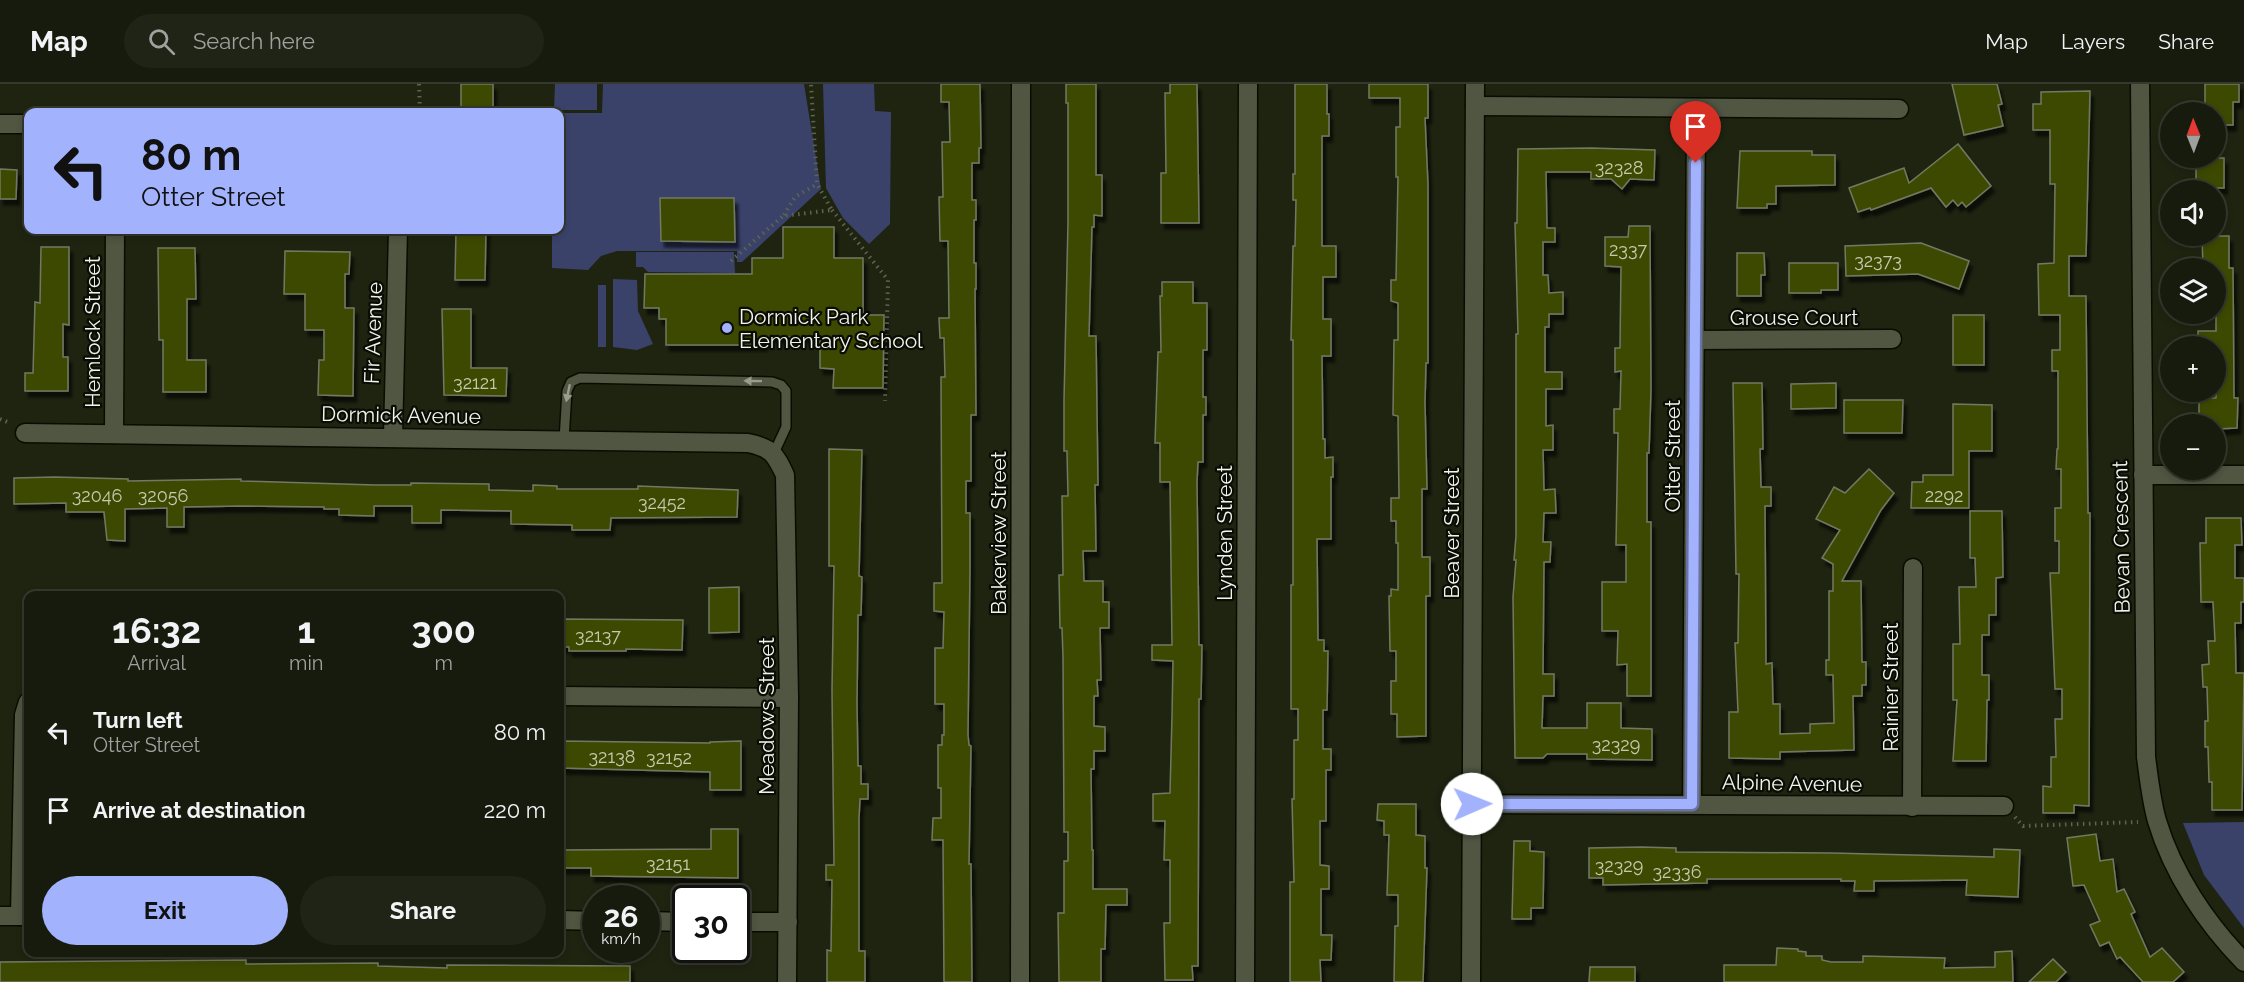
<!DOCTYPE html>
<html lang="en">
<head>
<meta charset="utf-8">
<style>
  :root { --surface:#171b0d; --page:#202416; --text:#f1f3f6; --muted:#9ea19d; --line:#36392e; --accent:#a2b2fd }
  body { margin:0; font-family:Raleway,sans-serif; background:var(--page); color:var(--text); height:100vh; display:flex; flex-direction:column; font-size:22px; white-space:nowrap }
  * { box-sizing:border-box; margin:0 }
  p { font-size:20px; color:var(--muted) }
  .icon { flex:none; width:33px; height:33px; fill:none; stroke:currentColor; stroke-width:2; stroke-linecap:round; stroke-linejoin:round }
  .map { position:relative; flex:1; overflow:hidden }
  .side { position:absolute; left:24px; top:507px; width:540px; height:366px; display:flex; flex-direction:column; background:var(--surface); border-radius:12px; box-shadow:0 3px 9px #0003,0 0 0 2px var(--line) }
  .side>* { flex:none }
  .banner { position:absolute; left:24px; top:24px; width:540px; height:126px; border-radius:12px; box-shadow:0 3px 9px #0003,0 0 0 2px var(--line); background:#a2b2fd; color:#111; overflow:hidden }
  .needle { width:39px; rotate:359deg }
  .controls { position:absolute; left:2160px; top:18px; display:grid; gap:12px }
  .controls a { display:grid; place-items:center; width:66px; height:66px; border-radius:50%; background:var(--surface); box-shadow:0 3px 9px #0003,0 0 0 2px var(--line); font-size:30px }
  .speed { position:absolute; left:582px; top:801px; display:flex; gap:12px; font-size:30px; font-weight:700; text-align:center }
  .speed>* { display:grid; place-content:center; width:78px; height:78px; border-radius:50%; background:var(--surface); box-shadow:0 3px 9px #0003,0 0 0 2px var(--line); line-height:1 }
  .speed small { font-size:15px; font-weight:400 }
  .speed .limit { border:3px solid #111; border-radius:9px; background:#fff; color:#111 }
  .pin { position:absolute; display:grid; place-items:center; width:51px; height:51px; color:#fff; margin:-62px -26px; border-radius:50% 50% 50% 0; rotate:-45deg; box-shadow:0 0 6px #0007 }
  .pin .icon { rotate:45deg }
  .me { position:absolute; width:66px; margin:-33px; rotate:89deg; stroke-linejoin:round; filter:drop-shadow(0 0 4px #0008) }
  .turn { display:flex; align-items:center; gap:21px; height:126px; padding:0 18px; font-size:27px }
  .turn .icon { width:78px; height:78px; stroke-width:2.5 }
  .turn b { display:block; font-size:42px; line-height:51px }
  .eta { display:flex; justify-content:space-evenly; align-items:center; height:102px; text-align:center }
  .eta b { font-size:36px; font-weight:700; line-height:42px }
  .cta { display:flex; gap:12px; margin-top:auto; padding:12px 18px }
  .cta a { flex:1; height:69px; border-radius:36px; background:var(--accent); color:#111; font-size:24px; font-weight:700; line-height:69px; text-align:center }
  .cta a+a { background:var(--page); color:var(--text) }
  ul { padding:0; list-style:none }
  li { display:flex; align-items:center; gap:18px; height:78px; padding:0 18px }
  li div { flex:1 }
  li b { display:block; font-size:22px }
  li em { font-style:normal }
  header { display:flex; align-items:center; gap:36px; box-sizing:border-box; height:84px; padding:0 30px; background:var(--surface); border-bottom:2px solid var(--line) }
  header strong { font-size:28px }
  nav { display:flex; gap:33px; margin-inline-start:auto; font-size:21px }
  .search { width:420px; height:54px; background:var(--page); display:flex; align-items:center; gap:15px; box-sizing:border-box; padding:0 21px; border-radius:33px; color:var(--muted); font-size:22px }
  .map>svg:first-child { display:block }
  .green { fill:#3a426a }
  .building { fill:#3c4a00; stroke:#727963; stroke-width:1.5; filter:url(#shadow) }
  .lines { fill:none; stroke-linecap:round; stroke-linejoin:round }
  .lane-casing { stroke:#090d01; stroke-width:12 }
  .street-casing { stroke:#090d01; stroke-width:21 }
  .secondary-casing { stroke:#090d01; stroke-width:21 }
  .path { stroke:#5f6352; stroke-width:4; stroke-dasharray:1.5 4.5; stroke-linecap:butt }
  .lane { stroke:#505642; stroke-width:9 }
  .street { stroke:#505642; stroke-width:18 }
  .secondary { stroke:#505642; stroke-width:18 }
  .oneway { fill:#989e8d }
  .route-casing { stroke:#6974a4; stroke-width:15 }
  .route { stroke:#a2b2fd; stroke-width:10 }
  .poi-dot { fill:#a2b2fd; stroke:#0a0c05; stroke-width:2 }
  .labels { text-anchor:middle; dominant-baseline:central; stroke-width:4.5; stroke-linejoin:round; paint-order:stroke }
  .number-label { font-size:18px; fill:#c4caaf }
  .poi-label { font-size:21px; fill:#f1f5e9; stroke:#0a0c05; text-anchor:start }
  .street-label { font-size:21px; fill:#f1f5e9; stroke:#0a0c05 }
</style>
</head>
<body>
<header>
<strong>Map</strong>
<div class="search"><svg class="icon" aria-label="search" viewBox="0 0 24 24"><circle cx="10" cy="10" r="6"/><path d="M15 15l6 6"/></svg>Search here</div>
<nav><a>Map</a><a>Layers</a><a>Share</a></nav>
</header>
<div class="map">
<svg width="2244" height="898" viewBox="0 0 2244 898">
  <defs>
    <filter id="shadow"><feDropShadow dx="3.5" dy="6" stdDeviation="1.5" flood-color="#0009"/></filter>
  </defs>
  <rect width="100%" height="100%" fill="#1f2411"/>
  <!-- green -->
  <g class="green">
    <path d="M555,0h42v26h-43z"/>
    <path d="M603,0h201l17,105 -79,73h-5v-11h-120l-16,5 -13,14 -36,-2v-38h8v-117h42z"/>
    <path d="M823,0h51l1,27 16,1 -1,112 -21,20 -26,-26 -17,-30z"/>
    <path d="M636,168h98l1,21 -87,-1 -5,-5h-7z"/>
    <path d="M613,195l24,1 1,31 15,33 -16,6 -24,-3z"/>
    <rect x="598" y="201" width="8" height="62"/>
    <path d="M2244,738v106l-40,-53 -21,-52z"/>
  </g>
  <!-- building -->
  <g class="building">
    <rect x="461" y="0" width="32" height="28"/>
    <path d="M941,0h39l1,64h-2v15h-7v37h4v20h-2v43h2v26h-1l1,126h-5v66h-5v32h4v53l-2,169 1,10 2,1 -2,118h2l1,118h-28l-1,-142h-11l1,-22h8v-30h-3v-43h4v-10h2v-31h-9v-56h8l1,-36 -10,-1v-28h8l-1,-206h4l-1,-39h-4l-1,-20h10l-1,-77h-8l-1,-44h4l-1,-55h8l-1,-40h-8z"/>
    <path d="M1066,0h30v91h6v41l-8,-1v12h-2l-3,109h7l2,149h-3l1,66h-13l1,30h19v21h6v26h-9l1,52h-4l1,16h-4v30l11,1v24h-11v18h-3l1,81h1v39h34v16h-21l-1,44h-4v33h-42l-1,-69h6v-52h4v-29h-4l-1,-175 -1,-29h-2l-1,-53h4l-1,-79h6l-1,-45h-3v-51l4,-178v-119h-2z"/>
    <path d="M1170,0h27l2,139h-38v-50h5l-1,-80h5z"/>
    <path d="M1295,0h32v30h2v22h-7v110h14v31h-13v42h8v37h-9l1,83h2v19l8,-1v20h-2v62h-14l1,101h6v11h4l-1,59h-4v39h8v21h-5v51h-6v44l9,1v23h-8v46h11l-1,25h-11l1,22h-31v-100h4l-2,-83h2v-59h4v-31h-7v-124h2v-245h-2l2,-94h2l1,-46h-3v-26h2z"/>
    <path d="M1369,0h59v34h-3l3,67v178h-2l-1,39 2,87h-5v68h8v39h-4v140l-29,1v-23h-6v-33h5v-30h-6l-1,-55h2v-7l7,1v-47h-2v-22h-5v-23h8l-1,-82 -5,-1 1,-75h4v-37l-7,-2v-21h5l2,-103h-2v-50h4v-29h-31z"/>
    <path d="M1952,0h45l5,20 -4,1 5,21 -39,9z"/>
    <path d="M2205,0h34v18h-6v23h-17v-13h-11z"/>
    <path d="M2090,7l-4,165h-17v40h17l2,217h2l-1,293 -15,-1v8h-31v-27l8,1v-30h5l-1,-38h7v-30h-7l-5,-116h9v-32h-4v-33h6v-39h-5l1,-20h1v-78h-6v-21h8v-35h-21l-1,-51 16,-1 1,-79h-5v-54h-17v-26h8v-12z"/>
    <path d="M1958,60l33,42 -25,21 -4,-5 -4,4 -5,-6 -7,7 -15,-19 -60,22 -1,-2 -12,4 -9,-24 55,-20 5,15z"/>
    <path d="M1591,64l64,2 -1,30 -24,-1 -8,10 -11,-10h-20v-7h-45l1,56h8v14h-12v33h5l1,18 14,-1v22h-14v13h-4v45h17v17h-16v37l7,-1v25h-10l1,40 11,-1 1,24h-12l-1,29h8l-1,20h-6l-1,112h11v22h-11l-1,32h45v-25h34v25l31,1v31l-65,-1v-5h-40l-4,4h-28l-2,-161 3,-37h-2l2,-24v-202h2l-3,-111h2l1,-74z"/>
    <path d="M1740,67h72v4h23v30l-59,1v18h-9v4h-30z"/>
    <rect x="2196" y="74" width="28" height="30"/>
    <path d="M0,85l17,1 -1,29h-16z"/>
    <path d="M660,114h74l1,44 -74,-1z"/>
    <path d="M1629,142h21l1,164 -2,63h-2v69h4v174h-24v-32l-10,1 1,-34h-16v-49h24v-37h-10l2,-112h-4v-24h6l1,-38 -6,1v-24h5l1,-81 -16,-1v-29h23z"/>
    <path d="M783,143h51v31h29v57h21l-1,73h-50l1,-19 -14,-1v-31h-56v8h-98v-26h-7v-11h-15l1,-34h107v-16h31z"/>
    <path d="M456,146h30l-1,50h-30z"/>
    <path d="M2202,152h27v32h4l1,130h4l-1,30 -21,1v-5h-17v-26h17v-52h-18v-15h18v-63h-13z"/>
    <path d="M1921,159l48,18 -10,28 -41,-15 -72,2 -1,-30z"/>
    <path d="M41,163h28v78l-6,-1v33h5v34h-43v-18h8l2,-71 5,1z"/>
    <path d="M158,164h37l1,51h-9v61h19v32h-43v-52h-4z"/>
    <path d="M285,167l65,1 -1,22h-4v34h9l-1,88 -35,-1 1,-35h5v-30h-19v-36h-21z"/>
    <path d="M1737,169h27l1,22h-4v21h-24z"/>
    <path d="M1789,179h49v27h-17v3h-32z"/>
    <path d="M1162,198h31v21h14v47h-4v47h3v18h-3v47h-5l-1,20 2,163h3l-1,54h-2l-1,267h-6l1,14h-28l-1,-57h6v-63h-6l1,-39h-12v-27l17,-1 2,-77 1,-55 -21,-1v-15h20l-2,-163h-10v-39h-5l3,-91h3l-1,-56h2z"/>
    <path d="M442,225h29v59h36l-1,28 -62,-1z"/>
    <rect x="1953" y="231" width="31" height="50"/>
    <path d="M1733,299h29l1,66h-3l1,38h10v19h-6l1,158 6,-1 1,41h7v30l30,-1v-9l24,-1 -1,-48h-7v-15h3v-69h4v-27l-11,-6 18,-28 -24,-11 18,-32 11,6 24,-24 25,24 -13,17 -39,71h19l1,81h4v23h-4v11h-9l1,54 -74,2v7l-51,-1v-46h9l-3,-69h3l1,-69h-3z"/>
    <path d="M1836,299v25l-45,1v-25z"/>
    <path d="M1844,316h59l-1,33h-58z"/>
    <path d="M1953,320l39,1v46h-23v57h-58l1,-26h11v-7h30z"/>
    <path d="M829,365l33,1 -3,126 3,1 -1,38h-3l-1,89 1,62h3v18h7v15h-8l-1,19v133h6v31h-38v-32l4,1 1,-71h-6v-15h8l-2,-175 2,-124h-5z"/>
    <path d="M55,393l73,2v2l113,-2v2l134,4h36v-2l78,1v6l44,1v-6l24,1v3h81v-3l100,4 -1,27 -126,1 -1,12h-38v-5l-61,-1v-13l-70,-1v13h-29v-17h-38v10l-35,-1v-6h-15v-2l-83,-1 -57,1v20h-17v-19l-42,1v32l-18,-1 -3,-28h-38v-9l-52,1v-26z"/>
    <path d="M1970,427h32l1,66 -7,1v37h-7v20h-7v40h7v25h-2l-1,61h-33l4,-61h-4v-56h7l-1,-57h17l-1,-29h-5z"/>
    <path d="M2206,434h35l1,27h-7v33h9v24h-3v21h-6l1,50h8l-2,137h-30v-28h-3l-1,-35h-3v-26h3l-1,-34h-4l-1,-22 7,-1 -1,-23h7l-2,-39h-12l-1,-59h6z"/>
    <path d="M739,503v45l-30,1v-45z"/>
    <path d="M560,535l123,1 -1,30 -56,-1v2h-57v-4h-9z"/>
    <path d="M560,657l150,2v-1l31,-1v49h-31v-18l-150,-4z"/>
    <path d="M1378,720h38v31l9,1v32h2l-4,114h-29l1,-56h3v-31h-11l2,-60h-5v-14l-7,-1z"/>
    <path d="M711,745h27v49l-147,-2v-8h-31v-18l151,-1z"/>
    <path d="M2096,750l4,27 13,-2 4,33 7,-3 11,23 -4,2 19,43 12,-9 22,24 -11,10h-30l-23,-25 -3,2 -8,-17 -9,4 -10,-21 10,-4 -16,-36 -11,1 -6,-48z"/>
    <path d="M1514,757h16v10l14,1 -1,56h-12v11h-19z"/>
    <path d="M1641,763l35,1v4l155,1 163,4v-8l26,1 -2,47 -52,-2 1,-15 -93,1v10h-20l1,-10h-14v-2h-134v4l-104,2v-7h-14v-30z"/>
    <path d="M1777,864l21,1v2l8,1v4h16v4l9,2h32v-6l82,2 -1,10 51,-1v-15l17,-1 1,31h-289v-17h52z"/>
    <path d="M2053,875l13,13 -10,10h-27z"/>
    <path d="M246,876v4l132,-1v3l69,2v-3l183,1v16h-630v-20z"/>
    <path d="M1590,883h45v15h-46z"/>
  </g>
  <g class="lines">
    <defs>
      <path id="lane" d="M564,356l3,-49 4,-9 9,-4 192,4 9,3 5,6v36l-12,26"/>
      <g id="street">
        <path d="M1475,22l424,3"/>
        <path d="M0,40h28"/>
        <path d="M1695,256l197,-1"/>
        <path d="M25,349l723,10c24,5 27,11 37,32l4,223 -2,284"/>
        <path d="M114,350l1,-204"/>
        <path d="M393,353l5,-207"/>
        <path d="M2143,391h101"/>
        <path d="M560,612l229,2"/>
        <path d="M1472,720l532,2"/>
        <path d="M1692,720l4,-696"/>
        <path d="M1912,723l1,-239"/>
        <path d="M0,832h28"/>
        <path d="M20,832l4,-201 4,-13"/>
        <path d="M560,836l36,1"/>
        <path d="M646,837l40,1"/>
        <path d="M736,838h52"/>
        <path d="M1020,898l1,-898"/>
        <path d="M1245,898l3,-898"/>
        <path d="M1471,898l4,-898"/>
      </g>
      <path id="secondary" d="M2140,0l6,673c3,22 5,43 11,64 16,53 49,102 87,141"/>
    </defs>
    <!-- lane casing -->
    <use href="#lane" class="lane-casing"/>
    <!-- street casing -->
    <use href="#street" class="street-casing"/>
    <!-- secondary casing -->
    <use href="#secondary" class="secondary-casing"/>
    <!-- path -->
    <g class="path">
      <path d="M419,0l1,28"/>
      <path d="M832,126l56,70 -3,121"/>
      <path d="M784,131l11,-18 22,-13"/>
      <path d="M731,177l52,-45 49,-6 -15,-26 -6,-100"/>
      <path d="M0,335l10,4"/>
      <path d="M2015,733l8,9 115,-4"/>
    </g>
    <!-- lane -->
    <use href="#lane" class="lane"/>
    <!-- street -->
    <use href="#street" class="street"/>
    <!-- secondary -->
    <use href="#secondary" class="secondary"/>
  </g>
  <!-- one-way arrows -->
  <defs><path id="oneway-solid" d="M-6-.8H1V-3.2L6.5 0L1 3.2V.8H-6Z" transform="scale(1.5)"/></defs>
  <g class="oneway">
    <use href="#oneway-solid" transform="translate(753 297) rotate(-179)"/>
    <use href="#oneway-solid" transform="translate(568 309) rotate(102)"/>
  </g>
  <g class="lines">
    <defs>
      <path id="route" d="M1472,720h220l4,-641"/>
    </defs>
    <!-- route casing -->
    <use href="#route" class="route-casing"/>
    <!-- route -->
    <use href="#route" class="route"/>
  </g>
  <!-- markers -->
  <circle class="poi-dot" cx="727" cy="244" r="6"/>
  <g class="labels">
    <!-- number labels -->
    <g class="number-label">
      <text x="1619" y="83">32328</text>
      <text x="1628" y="165">2337</text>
      <text x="1878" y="176">32373</text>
      <text x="475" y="298">32121</text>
      <text x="97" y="411">32046</text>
      <text x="163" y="411">32056</text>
      <text x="1944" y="411">2292</text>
      <text x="662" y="418">32452</text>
      <text x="598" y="551">32137</text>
      <text x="1616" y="660">32329</text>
      <text x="612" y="672">32138</text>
      <text x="669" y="673">32152</text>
      <text x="668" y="779">32151</text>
      <text x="1619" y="781">32329</text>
      <text x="1677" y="787">32336</text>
    </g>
    <!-- poi labels -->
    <g class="poi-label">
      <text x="739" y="232">Dormick Park<tspan x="739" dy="24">Elementary School</tspan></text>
    </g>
    <!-- street labels -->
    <g class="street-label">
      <text x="1794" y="233">Grouse Court</text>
      <text transform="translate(92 248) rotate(-90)">Hemlock Street</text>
      <text transform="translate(373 249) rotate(-88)">Fir Avenue</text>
      <text transform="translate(401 331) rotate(1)">Dormick Avenue</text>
      <text transform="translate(1672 372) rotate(-90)">Otter Street</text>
      <text transform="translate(998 449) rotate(-90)">Bakerview Street</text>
      <text transform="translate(1224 449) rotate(-90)">Lynden Street</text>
      <text transform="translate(1451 449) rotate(-90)">Beaver Street</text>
      <text transform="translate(2121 453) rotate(-91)">Bevan Crescent</text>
      <text transform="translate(1890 603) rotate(-90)">Rainier Street</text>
      <text transform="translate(766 632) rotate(-90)">Meadows Street</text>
      <text transform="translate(1792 699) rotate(1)">Alpine Avenue</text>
    </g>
  </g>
</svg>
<div class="controls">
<a><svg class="needle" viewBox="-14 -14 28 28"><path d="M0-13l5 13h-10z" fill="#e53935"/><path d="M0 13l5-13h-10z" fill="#9ea19d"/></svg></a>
<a><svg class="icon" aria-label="sound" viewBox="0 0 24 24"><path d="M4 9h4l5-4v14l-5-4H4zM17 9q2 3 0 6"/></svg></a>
<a><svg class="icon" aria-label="layers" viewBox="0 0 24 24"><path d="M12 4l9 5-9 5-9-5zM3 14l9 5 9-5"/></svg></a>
<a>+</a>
<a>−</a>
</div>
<div class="speed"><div>26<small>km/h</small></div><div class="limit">30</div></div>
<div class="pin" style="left:1696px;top:79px;background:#d93025"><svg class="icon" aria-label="arrive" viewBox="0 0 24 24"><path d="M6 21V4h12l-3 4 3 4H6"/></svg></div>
<svg class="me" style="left:1472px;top:720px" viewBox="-20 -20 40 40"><circle r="19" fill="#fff"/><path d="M0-13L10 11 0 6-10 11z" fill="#a2b2fd"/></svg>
<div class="banner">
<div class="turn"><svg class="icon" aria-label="left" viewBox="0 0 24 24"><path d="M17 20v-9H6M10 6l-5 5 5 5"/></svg><div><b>80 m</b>Otter Street</div></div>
</div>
<section class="side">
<div class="eta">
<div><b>16:32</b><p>Arrival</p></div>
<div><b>1</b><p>min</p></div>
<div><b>300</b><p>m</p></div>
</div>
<ul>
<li><svg class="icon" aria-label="left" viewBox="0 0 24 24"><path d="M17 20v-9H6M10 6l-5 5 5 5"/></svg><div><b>Turn left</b><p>Otter Street</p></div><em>80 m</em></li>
<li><svg class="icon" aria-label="arrive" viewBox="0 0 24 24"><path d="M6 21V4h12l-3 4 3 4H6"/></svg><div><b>Arrive at destination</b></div><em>220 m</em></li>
</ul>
<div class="cta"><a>Exit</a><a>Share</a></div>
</section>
</div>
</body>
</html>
